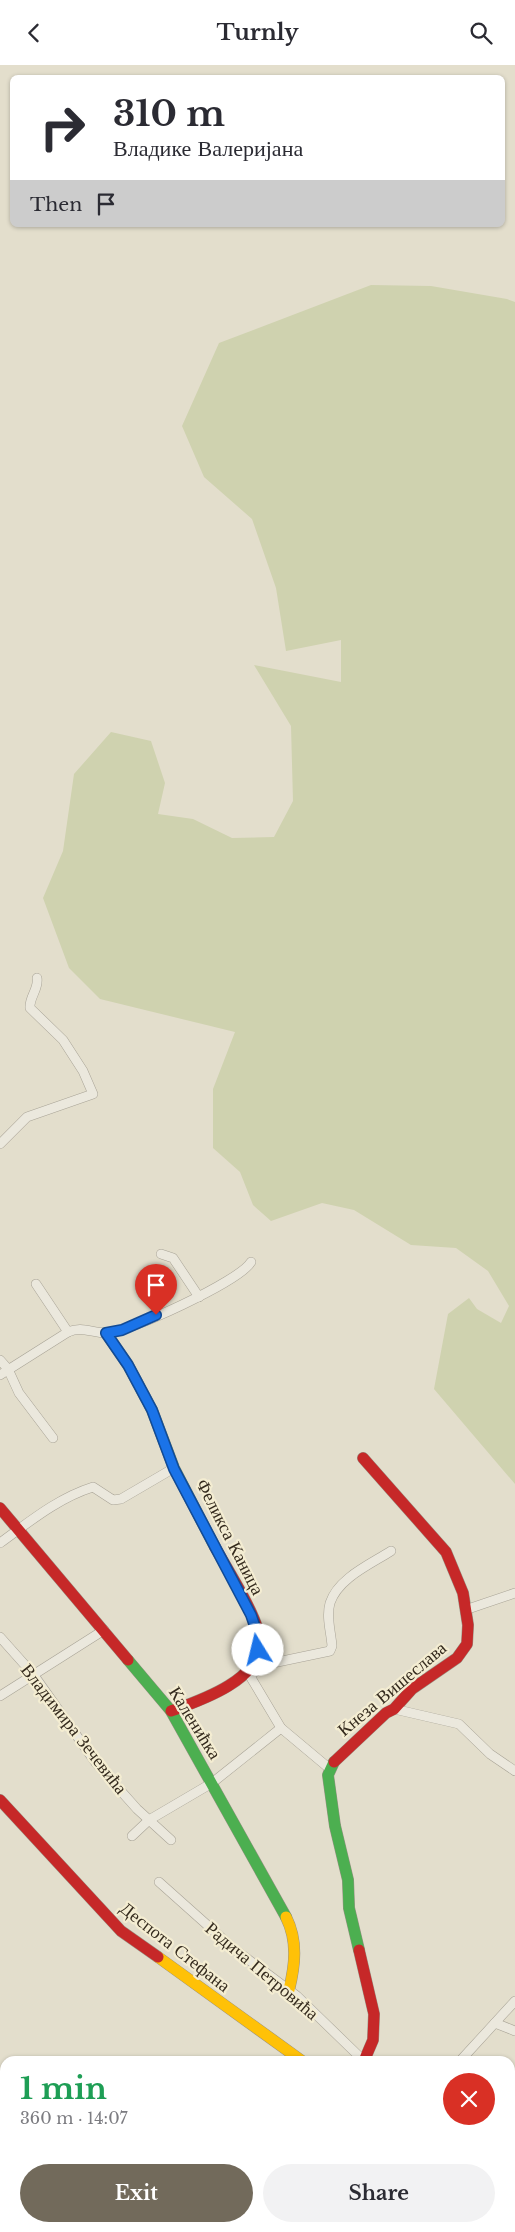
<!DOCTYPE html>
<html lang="en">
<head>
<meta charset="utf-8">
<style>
  :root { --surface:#fff; --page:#f2f2f3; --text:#2b2b33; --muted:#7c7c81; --accent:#726a5b }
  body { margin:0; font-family:"Libre Baskerville",serif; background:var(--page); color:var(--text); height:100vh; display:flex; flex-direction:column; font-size:19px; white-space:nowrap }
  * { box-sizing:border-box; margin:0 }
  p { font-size:16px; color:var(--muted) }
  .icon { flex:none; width:28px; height:28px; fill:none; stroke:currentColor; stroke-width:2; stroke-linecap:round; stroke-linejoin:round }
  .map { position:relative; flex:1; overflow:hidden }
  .drawer { position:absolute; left:0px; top:1991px; width:515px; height:176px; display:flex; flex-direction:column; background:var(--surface); border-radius:15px 15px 0 0; box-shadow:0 1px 4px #0004 }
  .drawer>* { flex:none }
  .hud { position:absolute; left:10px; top:10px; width:495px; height:152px; border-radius:8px; box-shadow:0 1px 4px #0004; background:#fff; color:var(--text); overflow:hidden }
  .pin { position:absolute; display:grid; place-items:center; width:42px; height:42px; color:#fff; margin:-51px -21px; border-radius:50% 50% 50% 0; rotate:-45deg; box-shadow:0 0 5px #0007 }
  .pin .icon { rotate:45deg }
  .me { position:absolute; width:55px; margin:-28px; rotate:351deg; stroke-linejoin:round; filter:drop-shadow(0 0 4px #0008) }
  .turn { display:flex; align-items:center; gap:18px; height:105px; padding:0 20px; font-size:22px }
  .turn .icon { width:65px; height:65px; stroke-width:2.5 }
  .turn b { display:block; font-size:35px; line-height:42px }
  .then { display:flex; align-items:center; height:48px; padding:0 20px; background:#0003; gap:10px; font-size:19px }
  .round { display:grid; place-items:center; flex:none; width:52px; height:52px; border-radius:26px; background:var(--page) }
  .headline { display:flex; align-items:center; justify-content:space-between; height:85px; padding:0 20px }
  h1 { font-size:30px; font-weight:700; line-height:38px; color:#1e9e55 }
  .action { display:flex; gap:10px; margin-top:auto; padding:10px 20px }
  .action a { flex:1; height:58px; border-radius:30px; background:var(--accent); color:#fff; font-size:20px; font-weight:700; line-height:58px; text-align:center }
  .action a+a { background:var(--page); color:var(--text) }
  header { display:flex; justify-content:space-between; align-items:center; height:65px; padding:0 20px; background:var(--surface); font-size:22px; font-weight:700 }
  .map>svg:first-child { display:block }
  .green { fill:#cfd2af }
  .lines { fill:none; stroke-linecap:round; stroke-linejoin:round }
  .street-casing { stroke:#a8a396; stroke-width:10 }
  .fast-casing { stroke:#989285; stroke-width:12 }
  .slow-casing { stroke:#989285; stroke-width:12 }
  .jam-casing { stroke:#989285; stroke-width:12 }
  .street { stroke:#ebe8dd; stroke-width:9 }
  .fast { stroke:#4caf50; stroke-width:11 }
  .slow { stroke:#ffc107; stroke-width:11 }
  .jam { stroke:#c62828; stroke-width:11 }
  .route-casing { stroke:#114b97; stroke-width:12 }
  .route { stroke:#1a73e8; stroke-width:9 }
  .labels { text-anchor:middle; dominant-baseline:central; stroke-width:4.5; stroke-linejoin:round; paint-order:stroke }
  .street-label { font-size:18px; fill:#352b1e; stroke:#f4edd2 }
</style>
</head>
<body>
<header><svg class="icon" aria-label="back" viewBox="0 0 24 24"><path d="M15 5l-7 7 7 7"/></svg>Turnly<svg class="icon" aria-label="search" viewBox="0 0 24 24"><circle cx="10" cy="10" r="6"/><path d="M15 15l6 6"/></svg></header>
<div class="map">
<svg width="515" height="2167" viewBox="0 0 515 2167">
  <rect width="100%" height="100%" fill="#e3decc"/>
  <!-- green -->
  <path class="green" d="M371,220l60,1 76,13 8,3v1182l-81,-95 14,-75 21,-16 8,11 24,14 8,-17 -21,-35 -32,-23 -45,-3 -57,-35 -32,-7 -51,18 -18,-16 -13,-33 -27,-24v-59l22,-57 -135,-33 -31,-31 -26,-70 20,-47 11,-77 37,-42 40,9 14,42 -7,31 35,5 39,19 42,-1 19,-36 -2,-75 -37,-61 87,17v-42l-55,11 -10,-63 -24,-69 -48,-42 -22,-51 37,-83z"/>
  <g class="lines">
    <defs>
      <g id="street">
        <path d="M0,1079l27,-27 66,-23 -10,-23 -20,-31 -33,-32c-1,-11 9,-19 7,-30"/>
        <path d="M161,1189l12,4 26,39"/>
        <path d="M36,1219l32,48"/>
        <path d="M0,1295l8,9 11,24 34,45"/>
        <path d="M0,1310l68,-43c14,-6 24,1 38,1 22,0 134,-52 145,-71"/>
        <path d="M0,1478c29,-21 58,-45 93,-56l20,13 8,-1 53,-31"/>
        <path d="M468,1544l47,-16"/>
        <path d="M0,1572l33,37 63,89 41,46 34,31"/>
        <path d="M247,1606l34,57 49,41"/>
        <path d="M250,1610l18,-11 62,-13 2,-5c-1,-14 -6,-29 -2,-43 8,-25 41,-39 61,-52"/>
        <path d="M0,1631l104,-66"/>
        <path d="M394,1644l65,15 31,30 25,17"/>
        <path d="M132,1771l17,-16 63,-37 69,-55"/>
        <path d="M159,1817l74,66 64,48 67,65"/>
        <path d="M495,1958l20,8"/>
        <path d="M460,1996l55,-60"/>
      </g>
      <g id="fast">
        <path d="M106,1268l22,32 24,45 22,58 41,79"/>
        <path d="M128,1595l43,51 115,206"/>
        <path d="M334,1697l-6,13 7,51 13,54 1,28 10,42"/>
      </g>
      <g id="slow">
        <path d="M286,1852c12,24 9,48 3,73"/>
        <path d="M158,1892l144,104"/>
      </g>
      <g id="jam">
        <path d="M0,1443l128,152"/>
        <path d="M171,1646c28,-10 91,-31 89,-70 -1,-23 -33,-72 -45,-94"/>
        <path d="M334,1697l52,-49 8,-4 18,-20 45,-31 10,-14 1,-19 -5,-32 -17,-41 -83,-94"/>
        <path d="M0,1735l121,131 37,26"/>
        <path d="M359,1885l15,64 -1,26 -9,21"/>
        <path d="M510,2121l5,1"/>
      </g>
    </defs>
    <!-- street casing -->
    <use href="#street" class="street-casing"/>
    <!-- fast casing -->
    <use href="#fast" class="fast-casing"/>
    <!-- slow casing -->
    <use href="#slow" class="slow-casing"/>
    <!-- jam casing -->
    <use href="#jam" class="jam-casing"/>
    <!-- street -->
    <use href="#street" class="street"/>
    <!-- fast -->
    <use href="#fast" class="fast"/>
    <!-- slow -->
    <use href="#slow" class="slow"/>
    <!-- jam -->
    <use href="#jam" class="jam"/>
  </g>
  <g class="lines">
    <defs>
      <path id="route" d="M156,1250l-34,15 -16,3 22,32 24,45 22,59 77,146 9,26 -2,9"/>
    </defs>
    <!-- route casing -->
    <use href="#route" class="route-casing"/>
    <!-- route -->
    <use href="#route" class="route"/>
  </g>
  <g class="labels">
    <!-- street labels -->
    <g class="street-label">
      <text transform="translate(230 1472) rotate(63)">Феликса Каница</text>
      <text transform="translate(392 1624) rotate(-40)">Кнеза Вишеслава</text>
      <text transform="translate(195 1658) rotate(58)">Каленићка</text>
      <text transform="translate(74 1664) rotate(52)">Владимира Зечевића</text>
      <text transform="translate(175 1882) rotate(38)">Деспота Стефана</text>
      <text transform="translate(262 1906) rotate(40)">Радича Петровића</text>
    </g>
  </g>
</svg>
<div class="pin" style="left:156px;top:1250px;background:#d93025"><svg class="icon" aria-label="arrive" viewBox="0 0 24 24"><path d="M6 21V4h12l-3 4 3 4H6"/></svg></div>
<svg class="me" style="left:258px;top:1585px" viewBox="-20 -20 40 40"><circle r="19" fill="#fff"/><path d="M0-13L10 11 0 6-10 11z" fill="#1a73e8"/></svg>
<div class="hud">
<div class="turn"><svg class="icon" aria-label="right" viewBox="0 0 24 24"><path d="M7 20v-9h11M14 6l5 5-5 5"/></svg><div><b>310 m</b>Владике Валеријана</div></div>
<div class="then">Then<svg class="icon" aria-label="arrive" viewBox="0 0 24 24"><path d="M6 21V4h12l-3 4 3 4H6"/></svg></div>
</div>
<section class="drawer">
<div class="headline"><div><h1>1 min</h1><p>360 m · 14:07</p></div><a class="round" style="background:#d93025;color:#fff"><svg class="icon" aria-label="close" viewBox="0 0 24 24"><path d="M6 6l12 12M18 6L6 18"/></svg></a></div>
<div class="action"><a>Exit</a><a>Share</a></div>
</section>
</div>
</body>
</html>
